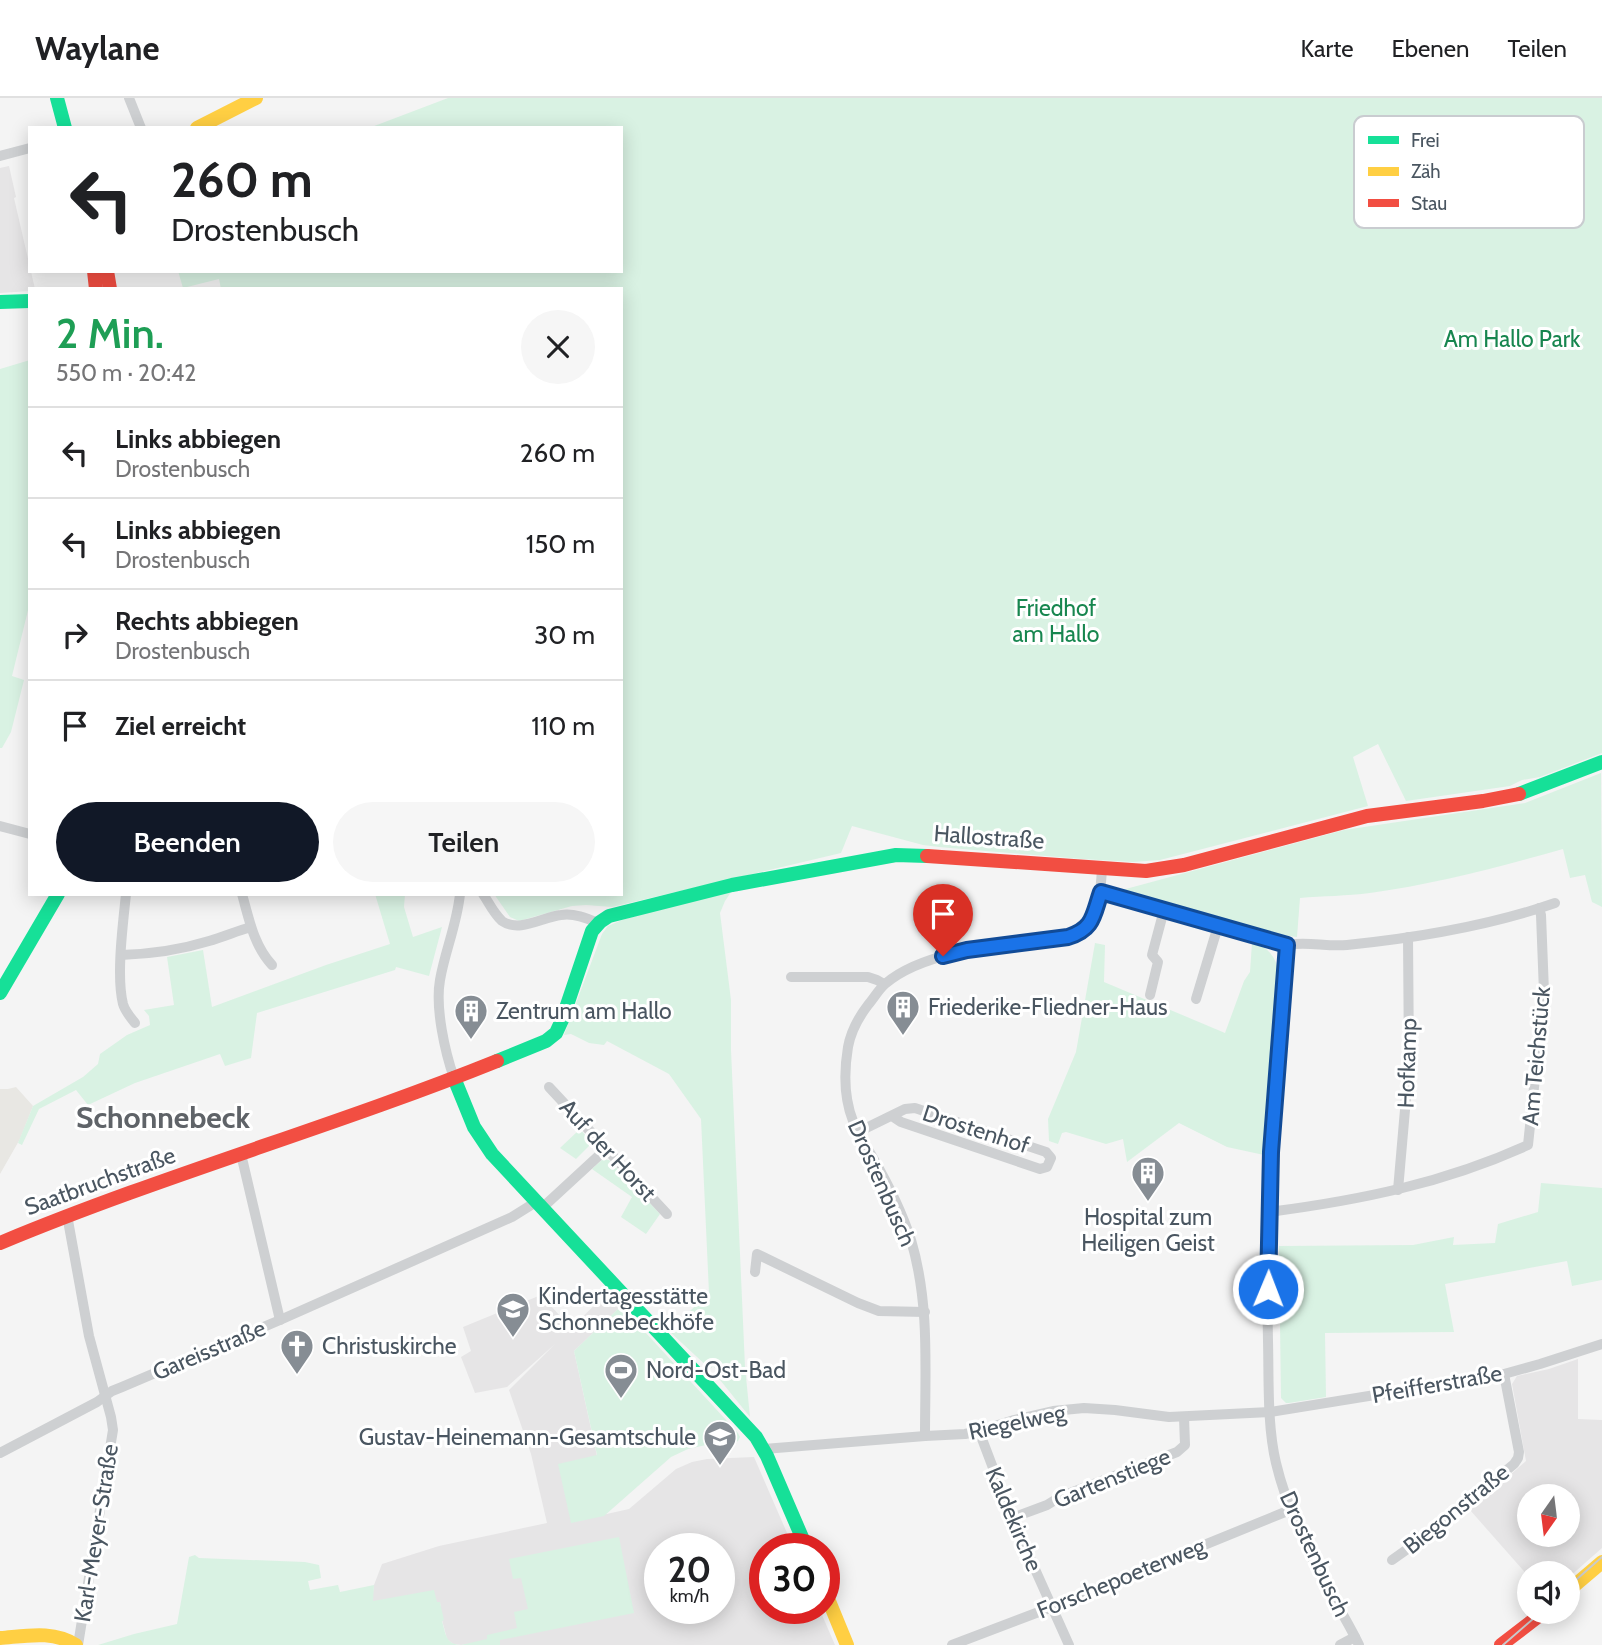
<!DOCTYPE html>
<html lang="de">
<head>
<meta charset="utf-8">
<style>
  :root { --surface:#fff; --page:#f6f6f6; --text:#202124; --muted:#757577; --line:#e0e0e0; --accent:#111827 }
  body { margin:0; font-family:Cabin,sans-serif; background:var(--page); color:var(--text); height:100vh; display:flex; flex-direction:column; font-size:26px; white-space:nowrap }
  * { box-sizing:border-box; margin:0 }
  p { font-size:23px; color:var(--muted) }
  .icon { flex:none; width:38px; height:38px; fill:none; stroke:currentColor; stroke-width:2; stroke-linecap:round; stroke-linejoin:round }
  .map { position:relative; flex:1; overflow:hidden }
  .panel { position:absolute; left:28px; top:189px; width:595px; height:609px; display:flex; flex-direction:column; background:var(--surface); border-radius:0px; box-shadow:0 4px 18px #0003 }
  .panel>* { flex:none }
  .top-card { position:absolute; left:28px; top:28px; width:595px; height:147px; border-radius:0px; box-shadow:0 4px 18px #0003; background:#fff; color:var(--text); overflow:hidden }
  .needle { width:46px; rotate:194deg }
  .tools { position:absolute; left:1517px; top:1386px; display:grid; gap:14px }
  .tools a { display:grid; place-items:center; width:63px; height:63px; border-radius:50%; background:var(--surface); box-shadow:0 4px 18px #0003; font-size:35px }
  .speed { position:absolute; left:644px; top:1435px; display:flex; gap:14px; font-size:35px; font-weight:700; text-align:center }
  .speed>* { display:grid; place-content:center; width:91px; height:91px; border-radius:50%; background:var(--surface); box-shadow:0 4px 18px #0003; line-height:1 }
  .speed small { font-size:18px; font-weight:400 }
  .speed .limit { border:10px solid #d22; background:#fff; color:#111 }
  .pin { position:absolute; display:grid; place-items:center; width:60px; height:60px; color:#fff; margin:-72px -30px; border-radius:50% 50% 50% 0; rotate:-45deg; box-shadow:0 0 7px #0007 }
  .pin .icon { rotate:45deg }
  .me { position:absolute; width:77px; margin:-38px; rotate:1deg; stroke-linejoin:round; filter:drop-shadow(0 0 5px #0008) }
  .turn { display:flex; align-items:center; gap:24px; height:147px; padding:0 28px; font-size:32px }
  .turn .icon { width:91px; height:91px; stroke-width:2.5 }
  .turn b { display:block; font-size:49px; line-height:60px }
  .round { display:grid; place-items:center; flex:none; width:74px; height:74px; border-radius:37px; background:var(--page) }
  .head { display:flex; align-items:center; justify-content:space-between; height:119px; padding:0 28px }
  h1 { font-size:42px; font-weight:600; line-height:52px; color:#1e9e55 }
  .cta { display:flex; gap:14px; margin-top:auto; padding:14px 28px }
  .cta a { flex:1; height:80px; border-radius:42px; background:var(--accent); color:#fff; font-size:28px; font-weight:600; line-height:80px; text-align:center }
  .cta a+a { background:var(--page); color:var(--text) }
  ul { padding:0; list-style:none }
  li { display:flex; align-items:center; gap:21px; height:91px; padding:0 28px; border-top:2px solid var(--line) }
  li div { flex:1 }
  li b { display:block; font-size:26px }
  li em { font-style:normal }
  header { display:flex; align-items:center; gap:42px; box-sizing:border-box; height:98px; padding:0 35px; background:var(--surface); border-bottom:2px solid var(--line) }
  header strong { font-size:33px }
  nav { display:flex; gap:38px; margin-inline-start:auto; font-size:24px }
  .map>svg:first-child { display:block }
  .commercial { fill:#e8e7e3 }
  .education { fill:#e6e5e6; fill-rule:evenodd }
  .green { fill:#d9f2e3 }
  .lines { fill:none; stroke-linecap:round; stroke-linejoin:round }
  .street { stroke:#ced0d2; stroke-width:10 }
  .fast { stroke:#16e098; stroke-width:14 }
  .slow { stroke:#ffcf43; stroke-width:14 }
  .jam { stroke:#f24e42; stroke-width:14 }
  .tram { stroke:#c9cacc; stroke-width:2 }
  .route-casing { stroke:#114b97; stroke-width:18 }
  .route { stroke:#1a73e8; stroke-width:12 }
  .labels { text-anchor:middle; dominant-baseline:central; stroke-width:6; stroke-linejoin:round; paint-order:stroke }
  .park-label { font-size:23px; fill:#17864f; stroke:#fff }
  .street-label { font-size:23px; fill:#4a5661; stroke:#fff }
  .poi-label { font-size:23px; fill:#4a5661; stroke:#fff; text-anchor:start }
  .district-label { font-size:30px; font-weight:bold; fill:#5f6368; stroke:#fff }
  .key { fill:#fff; stroke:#c9ccd0; stroke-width:2 }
  .key-label { font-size:19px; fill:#4a5661 }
</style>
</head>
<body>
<header>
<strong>Waylane</strong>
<nav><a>Karte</a><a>Ebenen</a><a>Teilen</a></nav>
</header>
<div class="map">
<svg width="1602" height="1547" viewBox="0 0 1602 1547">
  <rect width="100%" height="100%" fill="#f4f4f4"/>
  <!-- commercial -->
  <path class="commercial" d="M16,989l17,19 -13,33 -20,35v-85h8z"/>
  <!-- education -->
  <g class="education">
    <path d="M9,68l7,31 -2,1 21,91h-5v2l-30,2v-125z"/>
    <path d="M608,1194l13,14 -47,45 23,105 -26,66 58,-13 47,-40 16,-7 15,-3 47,-2 40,92h-29v59h54l16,37h-335l-1,-4 -38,4 -8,-1 -6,-5 -5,-19 -2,-18 -68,-1 2,-16 8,-21 57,-18 108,-23 -16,-69 -22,-64 46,-46 -48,43 -32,6 -14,-36 10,-6 -8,-24 78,-32 30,33zM660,1451h59v59h-59z"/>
    <path d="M1578,1261v60l24,1v128l-34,30v-5h-38l-1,4 -59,-67 56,-49 -14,-77 5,-8 32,-7zM1530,1398h38v39h-38z"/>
  </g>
  <!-- green -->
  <g class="green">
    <path d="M448,0h1154v655l-62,24 -18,3 -12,6 -104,15 -28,-57 -25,13 15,49 -208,54 -27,2 -51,-3 -143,-12 -16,-2 -71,-19 -11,27 -229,54 -26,-2 -14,1 -53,15 -9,-4 -16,-23h127v-605h-400l-2,-10 -36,9 -5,-17h443v-143h-252z"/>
    <path d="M30,262v242l-18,74 12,4 -13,52 -9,16h-2v-379z"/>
    <path d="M1601,675l1,134 -10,-5 -7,-27 -15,3 -7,-29c-64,18 -128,35 -193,44 -23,3 -47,3 -70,5l-3,39 -17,-2 -158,-45 222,-60 181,-27z"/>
    <path d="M731,794l-6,9 -5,12 11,87v50l8,181 6,136 5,50 -34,-42 3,-3 -6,-6 -3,3 -41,-38 40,-38 -8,-174 -32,-45 -62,-33 -3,4 -15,-2 -18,-9 -7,1 38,-101 6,-8 14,-6 51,-15z"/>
    <path d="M375,796h30l-1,13 9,30 29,-10 -13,49 -33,-9 -1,3 -138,43 -6,45 -26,8 -5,-12 -85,29 -47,22 -12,-15 -37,19 -17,36 -4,-2 15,-37 50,-29 15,-13 2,-10 27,-19 23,-10 -1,-9 -5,-6 30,-5 -7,-48 36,-7 9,57 114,-42 64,-21z"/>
    <path d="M1095,845l10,2 -1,37 121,51 19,-52 6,-9 2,-29c16,3 24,14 27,30l-15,182 -37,-8 -48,-24 -52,39 -4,-23 -17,5 -40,-12 -4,1 -4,11 -9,-3 -1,-22 28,-67z"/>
    <path d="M580,1031l12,14 -16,16 -16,-11z"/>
    <path d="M603,1061l6,1 51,54 -14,20 -25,-17 11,-20 -40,-28z"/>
    <path d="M1541,1085l61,5v92l-30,6 -5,-25 -122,23 9,48 -129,1 1,64 -37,6h-3l-5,-5 -2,-152 134,-1 41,-8 -1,8 42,-2 3,-19 40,-12z"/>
    <path d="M621,1208l117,127 2,4 -2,4 -4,2 -28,2 -18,4 -17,8 -67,59 -33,7 -13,-59 39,-9 -23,-104z"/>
    <path d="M619,1439l15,76 -134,27v5h-39l26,-6v-4l30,-7 -3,-16 14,-3 -7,-31 -8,1 -4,-20z"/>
    <path d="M195,1457l4,3 106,4 14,3 2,13 -13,3 2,9 28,-5 2,7 34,-7 -1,16 61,-11 3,12h3l4,18 -2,1c4,13 3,23 19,24h-363l36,-11 43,-10 12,-67z"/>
  </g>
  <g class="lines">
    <!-- street -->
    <g class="street">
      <path d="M129,0l12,30"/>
      <path d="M0,58l30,-8"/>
      <path d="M0,728l30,8"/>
      <path d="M1101,794l186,53c20,-4 39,2 60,0 69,-7 142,-19 208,-42"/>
      <path d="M126,796c-3,30 -10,82 -3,110 2,7 7,13 12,19"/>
      <path d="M242,796c7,25 12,52 30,71"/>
      <path d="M483,796c6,9 11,20 19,27 17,12 41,-4 59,-6 13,-2 25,3 37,8"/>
      <path d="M1287,847c-10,132 -22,264 -19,396 1,39 -1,84 8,122 10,42 29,83 50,122 11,20 23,39 33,60"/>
      <path d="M121,857c30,-1 59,-5 88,-14 14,-4 28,-10 42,-14"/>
      <path d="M791,879h77l9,3 7,4"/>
      <path d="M1150,897l8,-33 -6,-7 12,-45"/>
      <path d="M1196,901l22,-73"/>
      <path d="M454,980c-9,-26 -19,-70 -14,-98 5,-29 17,-56 20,-86"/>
      <path d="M549,989l118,127"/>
      <path d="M858,1034l47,-23 10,-1 131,44 5,6 -4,9 -7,2 -139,-47 -9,-6"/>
      <path d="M241,1056l39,166"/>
      <path d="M1398,1092l11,-126 -1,-127"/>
      <path d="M542,1110l64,-59"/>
      <path d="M1269,1114c92,-12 175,-29 259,-67l16,-153 -3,-77 -2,-7"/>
      <path d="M67,1117l22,121 22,81 2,13 -35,215"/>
      <path d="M755,1174l2,-18 101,49 21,8 46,1"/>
      <path d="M979,1333l33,87 57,127"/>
      <path d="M925,1338c0,-67 5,-132 -14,-196 -9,-28 -23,-56 -38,-82 -7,-12 -15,-24 -20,-37 -9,-23 -9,-50 -5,-74 3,-16 10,-29 20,-42 6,-7 11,-16 17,-21 43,-37 129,-39 183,-47 6,-1 12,-3 17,-6 14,-12 16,-45 17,-62"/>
      <path d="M764,1351l161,-13 40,-2 14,-3 35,-11 39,-9 31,-3 31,2 54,7 101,-5 234,-38 36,-10 62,-20"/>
      <path d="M0,1355l97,-51 15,-11 10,-4 158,-67 232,-103 24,-15"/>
      <path d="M1012,1420l35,-13 13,-8 117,-45 8,-7 -1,-28"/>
      <path d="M1392,1462l48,-34 74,-62 4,-6 1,-6 -15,-78"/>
      <path d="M952,1547l100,-38 238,-97"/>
      <path d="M1340,1547l15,-8"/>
    </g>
    <!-- fast -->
    <g class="fast">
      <path d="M57,0l8,30"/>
      <path d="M0,204l30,-1"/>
      <path d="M1519,696l83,-32"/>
      <path d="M0,895l58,-99"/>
      <path d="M497,963l49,-20 10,-8 6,-13 30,-89 8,-9 9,-6 123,-31 164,-30 31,1"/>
      <path d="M454,980l20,49 18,27 264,283 11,19 40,93"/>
    </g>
    <!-- slow -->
    <g class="slow">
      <path d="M197,30l59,-30"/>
      <path d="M824,1491l23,56"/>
      <path d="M1568,1493l34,-29"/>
      <path d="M0,1540c26,-2 53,-8 76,7"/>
    </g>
    <!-- jam -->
    <g class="jam">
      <path d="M94,173l2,18"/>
      <path d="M107,173l3,18"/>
      <path d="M927,758l219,15 38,-6 183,-49 116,-15 36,-7"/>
      <path d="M0,1145c163,-68 333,-116 497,-182"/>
      <path d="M1501,1547l43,-33"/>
    </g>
    <!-- tram -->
    <g class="tram">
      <path d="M1568,1489l34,-30"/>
      <path d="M1503,1547l38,-33"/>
    </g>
  </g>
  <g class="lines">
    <defs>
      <path id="route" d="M943,858l24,-6 101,-13c26,-8 25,-22 33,-45l186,53 -16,207 -3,137"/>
    </defs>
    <!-- route casing -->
    <use href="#route" class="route-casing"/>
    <!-- route -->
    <use href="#route" class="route"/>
  </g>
  <!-- icons -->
  <defs>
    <symbol id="building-pin" viewBox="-11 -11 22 30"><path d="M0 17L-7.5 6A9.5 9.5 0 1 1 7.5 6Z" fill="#868d94" stroke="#fff"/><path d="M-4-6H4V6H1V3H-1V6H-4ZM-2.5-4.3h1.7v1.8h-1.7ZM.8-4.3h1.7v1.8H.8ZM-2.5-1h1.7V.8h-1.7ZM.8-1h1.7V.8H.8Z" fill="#fff"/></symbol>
    <symbol id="school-pin" viewBox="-11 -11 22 30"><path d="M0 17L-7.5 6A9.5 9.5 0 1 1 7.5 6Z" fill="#868d94" stroke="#fff"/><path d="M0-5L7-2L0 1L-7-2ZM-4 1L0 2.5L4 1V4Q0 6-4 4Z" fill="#fff"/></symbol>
    <symbol id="church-pin" viewBox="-11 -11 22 30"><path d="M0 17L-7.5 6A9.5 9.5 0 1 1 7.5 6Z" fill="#868d94" stroke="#fff"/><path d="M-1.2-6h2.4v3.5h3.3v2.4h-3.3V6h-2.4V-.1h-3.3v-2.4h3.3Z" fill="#fff"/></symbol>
    <symbol id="stadium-pin" viewBox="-11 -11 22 30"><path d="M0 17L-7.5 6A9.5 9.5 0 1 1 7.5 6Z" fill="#868d94" stroke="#fff"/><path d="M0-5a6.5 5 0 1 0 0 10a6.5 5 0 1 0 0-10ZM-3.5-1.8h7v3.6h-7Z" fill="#fff"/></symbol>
  </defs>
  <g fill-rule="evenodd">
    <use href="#building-pin" x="884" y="890" width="38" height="52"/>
    <use href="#building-pin" x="452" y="894" width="38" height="52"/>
    <use href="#building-pin" x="1129" y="1056" width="38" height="52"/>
    <use href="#school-pin" x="494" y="1192" width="38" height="52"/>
    <use href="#church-pin" x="278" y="1229" width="38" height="52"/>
    <use href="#stadium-pin" x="602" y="1253" width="38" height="52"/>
    <use href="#school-pin" x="701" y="1320" width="38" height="52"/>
  </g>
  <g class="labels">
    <!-- park labels -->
    <g class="park-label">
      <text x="1512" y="241">Am Hallo Park</text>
      <text x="1056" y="510">Friedhof<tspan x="1056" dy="26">am Hallo</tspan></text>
    </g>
    <!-- street labels -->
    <g class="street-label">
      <text transform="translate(989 739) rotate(4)">Hallostraße</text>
      <text transform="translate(1536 958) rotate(-85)">Am Teichstück</text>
      <text transform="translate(1407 965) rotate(-88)">Hofkamp</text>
      <text transform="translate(976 1031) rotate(18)">Drostenhof</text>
      <text transform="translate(608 1052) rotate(47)">Auf der Horst</text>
      <text transform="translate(100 1083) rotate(-20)">Saatbruchstraße</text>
      <text transform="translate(882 1085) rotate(66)">Drostenbusch</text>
      <text transform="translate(209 1252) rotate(-23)">Gareisstraße</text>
      <text transform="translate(1437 1286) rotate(-10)">Pfeifferstraße</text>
      <text transform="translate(1017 1324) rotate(-12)">Riegelweg</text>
      <text transform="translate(1112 1380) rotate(-22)">Gartenstiege</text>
      <text transform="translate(1456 1411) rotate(-39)">Biegonstraße</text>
      <text transform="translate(1014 1421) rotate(67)">Kaldekirche</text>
      <text transform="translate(96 1435) rotate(-81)">Karl-Meyer-Straße</text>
      <text transform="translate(1315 1456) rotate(65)">Drostenbusch</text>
      <text transform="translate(1121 1480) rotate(-22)">Forschepoeterweg</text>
    </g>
    <!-- poi labels -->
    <g class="poi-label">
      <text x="928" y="909">Friederike-Fliedner-Haus</text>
      <text x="496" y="913">Zentrum am Hallo</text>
      <text x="1148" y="1119" text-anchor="middle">Hospital zum<tspan x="1148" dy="26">Heiligen Geist</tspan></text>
      <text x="538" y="1198">Kindertagesstätte<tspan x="538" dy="26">Schonnebeckhöfe</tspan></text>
      <text x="322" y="1248">Christuskirche</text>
      <text x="646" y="1272">Nord-Ost-Bad</text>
      <text x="696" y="1339" text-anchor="end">Gustav-Heinemann-Gesamtschule</text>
    </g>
    <!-- district labels -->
    <g class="district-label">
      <text x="163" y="1019">Schonnebeck</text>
    </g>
  </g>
  <!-- legend -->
  <rect x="1354" y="18" width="230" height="112" rx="10" class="key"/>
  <rect x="1368" y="38" width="31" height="8" fill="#16e098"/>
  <rect x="1368" y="69" width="31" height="9" fill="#ffcf43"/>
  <rect x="1368" y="101" width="31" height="8" fill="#f24e42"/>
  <g class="key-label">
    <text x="1411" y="49">Frei</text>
    <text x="1411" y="80">Zäh</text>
    <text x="1411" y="112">Stau</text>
  </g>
</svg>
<div class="tools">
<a><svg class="needle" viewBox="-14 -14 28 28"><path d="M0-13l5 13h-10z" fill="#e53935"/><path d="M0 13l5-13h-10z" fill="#757577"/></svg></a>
<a><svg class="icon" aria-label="sound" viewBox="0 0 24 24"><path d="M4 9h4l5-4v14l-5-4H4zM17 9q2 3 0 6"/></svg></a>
</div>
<div class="speed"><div>20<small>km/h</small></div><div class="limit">30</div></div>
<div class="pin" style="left:943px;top:858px;background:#d93025"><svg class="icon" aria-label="arrive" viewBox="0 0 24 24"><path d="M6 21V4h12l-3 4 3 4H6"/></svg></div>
<svg class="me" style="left:1268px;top:1191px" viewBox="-20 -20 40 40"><circle r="17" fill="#1a73e8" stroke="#fff" stroke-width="3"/><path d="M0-11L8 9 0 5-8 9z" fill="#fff"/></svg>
<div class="top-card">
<div class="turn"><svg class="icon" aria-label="left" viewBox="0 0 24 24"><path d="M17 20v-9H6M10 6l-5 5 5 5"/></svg><div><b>260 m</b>Drostenbusch</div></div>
</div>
<section class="panel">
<div class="head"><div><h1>2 Min.</h1><p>550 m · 20:42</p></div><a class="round"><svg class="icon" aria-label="close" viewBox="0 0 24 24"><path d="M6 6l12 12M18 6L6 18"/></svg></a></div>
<ul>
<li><svg class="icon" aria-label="left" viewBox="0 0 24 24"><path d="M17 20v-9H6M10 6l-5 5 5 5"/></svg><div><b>Links abbiegen</b><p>Drostenbusch</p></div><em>260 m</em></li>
<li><svg class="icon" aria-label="left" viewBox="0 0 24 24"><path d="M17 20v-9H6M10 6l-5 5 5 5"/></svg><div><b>Links abbiegen</b><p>Drostenbusch</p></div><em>150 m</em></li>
<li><svg class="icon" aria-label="right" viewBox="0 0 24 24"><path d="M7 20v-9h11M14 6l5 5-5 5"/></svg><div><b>Rechts abbiegen</b><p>Drostenbusch</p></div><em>30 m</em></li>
<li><svg class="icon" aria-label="arrive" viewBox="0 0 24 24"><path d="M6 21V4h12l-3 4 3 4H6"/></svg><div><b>Ziel erreicht</b></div><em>110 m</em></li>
</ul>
<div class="cta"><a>Beenden</a><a>Teilen</a></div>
</section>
</div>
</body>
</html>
